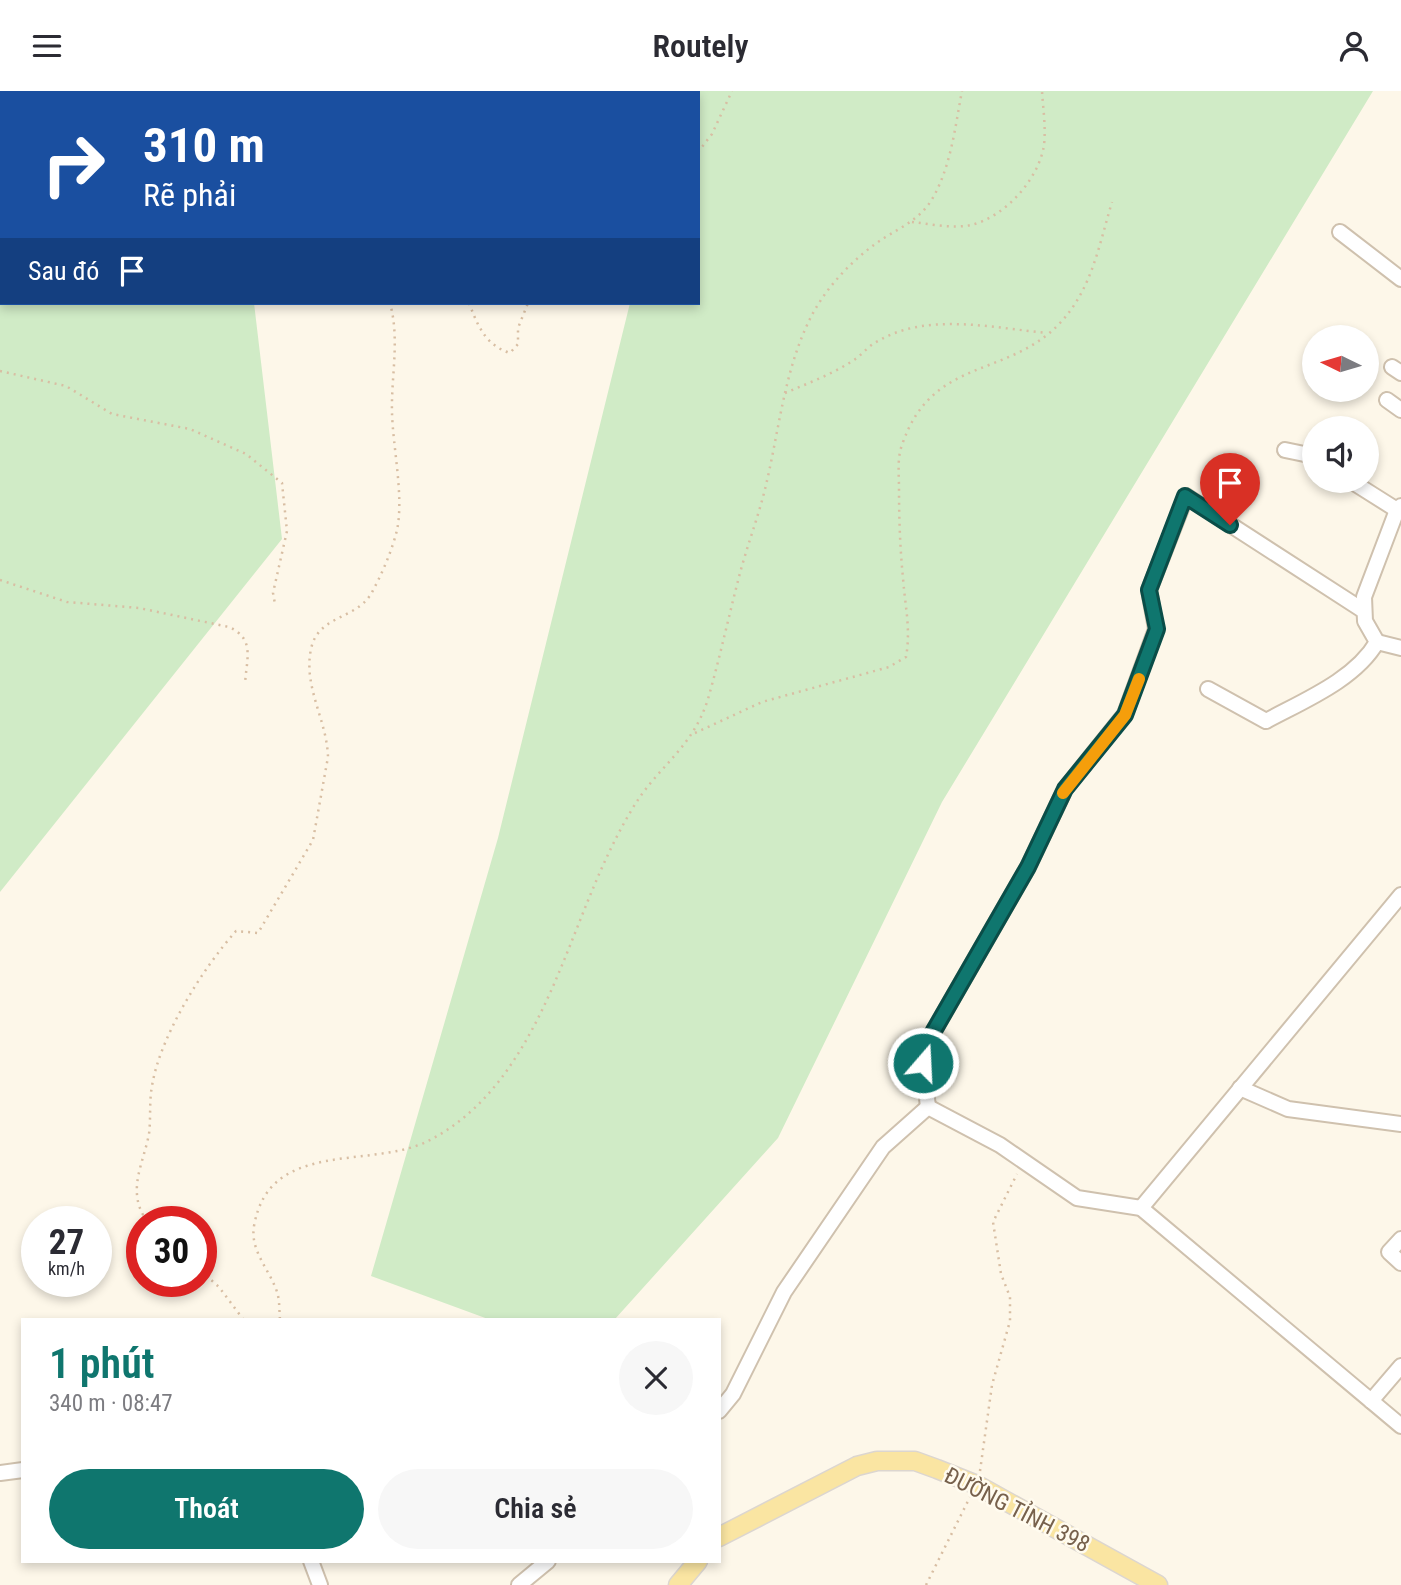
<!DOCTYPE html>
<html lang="vi">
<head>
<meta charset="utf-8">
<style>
  :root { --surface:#fff; --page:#f7f7f7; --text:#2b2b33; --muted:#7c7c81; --accent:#0f766e }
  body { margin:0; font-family:"Roboto Condensed",sans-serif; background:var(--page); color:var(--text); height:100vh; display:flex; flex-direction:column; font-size:26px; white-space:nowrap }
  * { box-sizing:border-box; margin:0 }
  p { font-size:23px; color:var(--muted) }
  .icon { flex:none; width:38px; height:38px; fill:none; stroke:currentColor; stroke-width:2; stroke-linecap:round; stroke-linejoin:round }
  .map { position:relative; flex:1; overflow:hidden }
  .details { position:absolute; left:21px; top:1227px; width:700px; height:245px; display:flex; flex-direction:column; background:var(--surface); border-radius:0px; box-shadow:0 4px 10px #0003 }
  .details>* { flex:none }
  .guide { position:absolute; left:0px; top:0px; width:700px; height:214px; box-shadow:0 4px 10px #0003; background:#1a4fa0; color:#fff; overflow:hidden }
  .needle { width:46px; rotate:275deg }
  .fabs { position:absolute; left:1302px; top:234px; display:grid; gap:14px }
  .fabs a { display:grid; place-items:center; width:77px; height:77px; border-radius:50%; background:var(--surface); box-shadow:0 4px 10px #0003; font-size:35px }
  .speed { position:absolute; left:21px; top:1115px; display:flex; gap:14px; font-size:35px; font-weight:700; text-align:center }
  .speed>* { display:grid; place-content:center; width:91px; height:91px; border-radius:50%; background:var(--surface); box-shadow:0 4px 10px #0003; line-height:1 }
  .speed small { font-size:18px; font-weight:400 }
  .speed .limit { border:10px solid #d22; background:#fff; color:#111 }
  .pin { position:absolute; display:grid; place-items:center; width:60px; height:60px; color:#fff; margin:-72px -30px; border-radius:50% 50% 50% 0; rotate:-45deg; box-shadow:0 0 7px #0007 }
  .pin .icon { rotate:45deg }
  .me { position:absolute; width:77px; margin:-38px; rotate:19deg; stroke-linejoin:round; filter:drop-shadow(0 0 5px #0008) }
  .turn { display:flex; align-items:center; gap:24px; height:147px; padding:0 28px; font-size:32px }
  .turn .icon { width:91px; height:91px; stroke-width:2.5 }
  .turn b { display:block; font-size:49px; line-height:60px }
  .then { display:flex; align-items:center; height:66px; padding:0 28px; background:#0003; gap:14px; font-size:26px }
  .round { display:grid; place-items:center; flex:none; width:74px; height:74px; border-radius:37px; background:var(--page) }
  .summary { display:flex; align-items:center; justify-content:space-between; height:119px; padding:0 28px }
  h1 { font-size:42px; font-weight:600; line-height:52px; color:var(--accent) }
  .cta { display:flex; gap:14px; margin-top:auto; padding:14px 28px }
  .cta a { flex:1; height:80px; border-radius:42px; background:var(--accent); color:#fff; font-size:28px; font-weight:600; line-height:80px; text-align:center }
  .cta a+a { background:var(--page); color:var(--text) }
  header { display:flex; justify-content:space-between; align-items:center; height:91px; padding:0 28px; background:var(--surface); font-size:32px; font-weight:600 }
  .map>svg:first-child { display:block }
  .green { fill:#d0ebc6 }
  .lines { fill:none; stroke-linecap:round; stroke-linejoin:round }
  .minor-casing { stroke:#cfc1ae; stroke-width:18 }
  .major-casing { stroke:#dcd6d0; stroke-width:21 }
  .path { stroke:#d8bea3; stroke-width:2.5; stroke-dasharray:2 5; stroke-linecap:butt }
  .minor { stroke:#fff; stroke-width:14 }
  .major { stroke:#fae5a2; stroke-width:18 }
  .route-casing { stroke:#0a4d48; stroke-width:18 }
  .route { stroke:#0f766e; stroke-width:12 }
  .slow { stroke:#f59e0b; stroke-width:12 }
  .labels { text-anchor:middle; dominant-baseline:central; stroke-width:5; stroke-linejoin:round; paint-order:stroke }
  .street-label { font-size:23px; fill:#77614c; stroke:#fffbef }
</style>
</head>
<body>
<header><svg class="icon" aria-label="menu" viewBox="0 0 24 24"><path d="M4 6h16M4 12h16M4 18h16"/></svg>Routely<svg class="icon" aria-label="person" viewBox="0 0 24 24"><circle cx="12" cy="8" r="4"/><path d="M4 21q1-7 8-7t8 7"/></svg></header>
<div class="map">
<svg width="1401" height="1494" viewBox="0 0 1401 1494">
  <rect width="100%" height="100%" fill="#fdf7e9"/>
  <!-- green -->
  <g class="green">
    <path d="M0,0h267l-265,2v210h252l28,236 -282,353z"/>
    <path d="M477,0h896l-431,711 -164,336 -163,181h-127l-117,-43 127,-438 132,-535h68v-210z"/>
  </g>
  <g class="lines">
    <defs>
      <g id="minor">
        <path d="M1340,141l61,47"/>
        <path d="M1392,276l9,6"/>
        <path d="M1387,309l14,10"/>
        <path d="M1285,359l29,6"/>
        <path d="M1351,390l46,29 4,-4"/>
        <path d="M1377,551l24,6"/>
        <path d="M1208,598l58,32c37,-20 89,-41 111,-79l-12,-21 -1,-24 33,-87"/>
        <path d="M1240,997l48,21 113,15"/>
        <path d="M928,1016l-5,-44 5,-22 100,-174 37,-78 60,-75 31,-85 -7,-39 37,-94 178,115"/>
        <path d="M928,1016l72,38 77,53 64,10 260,218"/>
        <path d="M1141,1117l260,-313"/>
        <path d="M1401,1148l-12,13 12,11"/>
        <path d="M1371,1310l30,-35"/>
        <path d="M719,1320l14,-17 51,-102 99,-145 45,-40"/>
        <path d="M0,1382l23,-3"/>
        <path d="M311,1470l9,24"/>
        <path d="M519,1494l29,-24"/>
      </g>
      <g id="major">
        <path d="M719,1446l138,-71 20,-5h38l22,8 40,16 181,100"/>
        <path d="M678,1494l20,-24"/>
      </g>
    </defs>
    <!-- minor casing -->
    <use href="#minor" class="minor-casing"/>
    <!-- major casing -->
    <use href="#major" class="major-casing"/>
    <!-- path -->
    <g class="path">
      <path d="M266,0l2,2"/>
      <path d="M399,2l1,-2"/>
      <path d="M629,2v-2"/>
      <path d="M698,61l14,-18 20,-43"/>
      <path d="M912,131c19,2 41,7 59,3 34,-8 68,-46 73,-80 2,-18 -1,-37 -2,-54"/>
      <path d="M469,212c9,23 16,42 41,50l8,-9v-16l10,-25"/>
      <path d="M0,280l66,15 46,28 78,15 56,25 36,29 5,48 -14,62 2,11"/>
      <path d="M785,302c24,-10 50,-20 72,-35 7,-6 13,-13 21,-17 49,-29 116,-13 169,-8"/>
      <path d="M0,489l67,22 72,6 90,19c27,12 17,33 16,58"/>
      <path d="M695,642l67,-31 127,-35 17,-10c5,-28 -1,-51 -3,-79 -3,-30 -4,-60 -4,-90 0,-13 -2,-30 3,-43 30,-89 105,-66 158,-122 32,-34 39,-78 52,-121"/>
      <path d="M147,1130c-21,-29 -4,-56 2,-87 2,-16 0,-32 3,-48 8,-50 51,-118 84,-155l22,2 55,-93 15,-83c-1,-37 -25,-70 -17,-108 7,-34 44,-29 60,-55 10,-18 21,-43 26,-64 7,-33 -4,-82 -5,-117 -1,-37 8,-73 -2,-110"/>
      <path d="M201,1180l18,16 24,32"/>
      <path d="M280,1228c-1,-10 0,-20 -4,-30 -8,-21 -26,-39 -22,-63 15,-87 114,-57 172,-84 35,-17 63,-45 84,-76 54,-79 72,-173 121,-255 25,-44 61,-61 77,-112 12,-42 21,-84 32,-126 8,-30 19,-58 26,-88 13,-55 18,-111 42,-162 15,-33 45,-65 76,-85 18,-11 35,-19 47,-37 20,-33 24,-74 31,-110"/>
      <path d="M980,1380l12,-86 18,-64v-24l-9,-23 -8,-52 24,-48"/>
      <path d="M926,1494l44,-88"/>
    </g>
    <!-- minor -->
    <use href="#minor" class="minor"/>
    <!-- major -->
    <use href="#major" class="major"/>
  </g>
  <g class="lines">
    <defs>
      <path id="route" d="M923,972l5,-22 100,-174 37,-78 60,-74 32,-86 -8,-39 36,-94 45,29"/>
    </defs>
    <!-- route casing -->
    <use href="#route" class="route-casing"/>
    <!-- route -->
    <use href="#route" class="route"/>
    <!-- slow -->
    <path class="slow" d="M1063,702l62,-78 14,-36"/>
  </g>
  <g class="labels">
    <!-- street labels -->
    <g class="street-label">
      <text transform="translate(1017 1419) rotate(27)">ĐƯỜNG TỈNH 398</text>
    </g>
  </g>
</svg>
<div class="fabs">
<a><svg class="needle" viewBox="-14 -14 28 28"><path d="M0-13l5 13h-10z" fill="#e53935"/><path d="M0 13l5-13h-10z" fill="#7c7c81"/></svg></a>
<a><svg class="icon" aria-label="sound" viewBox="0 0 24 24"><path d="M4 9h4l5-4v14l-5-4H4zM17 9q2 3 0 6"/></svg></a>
</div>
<div class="speed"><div>27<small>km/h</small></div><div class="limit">30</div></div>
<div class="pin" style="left:1230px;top:434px;background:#d93025"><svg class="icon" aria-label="arrive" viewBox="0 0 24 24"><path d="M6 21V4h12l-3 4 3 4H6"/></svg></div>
<svg class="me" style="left:923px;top:972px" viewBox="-20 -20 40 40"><circle r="17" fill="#0f766e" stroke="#fff" stroke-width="3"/><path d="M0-11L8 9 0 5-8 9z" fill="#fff"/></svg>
<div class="guide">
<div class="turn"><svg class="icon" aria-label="right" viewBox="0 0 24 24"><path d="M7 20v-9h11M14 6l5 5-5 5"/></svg><div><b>310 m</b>Rẽ phải</div></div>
<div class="then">Sau đó<svg class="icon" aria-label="arrive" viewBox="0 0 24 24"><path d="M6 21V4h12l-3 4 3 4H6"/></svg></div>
</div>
<section class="details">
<div class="summary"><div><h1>1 phút</h1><p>340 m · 08:47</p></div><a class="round"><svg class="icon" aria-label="close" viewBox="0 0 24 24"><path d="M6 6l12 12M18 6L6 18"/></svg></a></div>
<div class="cta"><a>Thoát</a><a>Chia sẻ</a></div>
</section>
</div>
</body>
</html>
